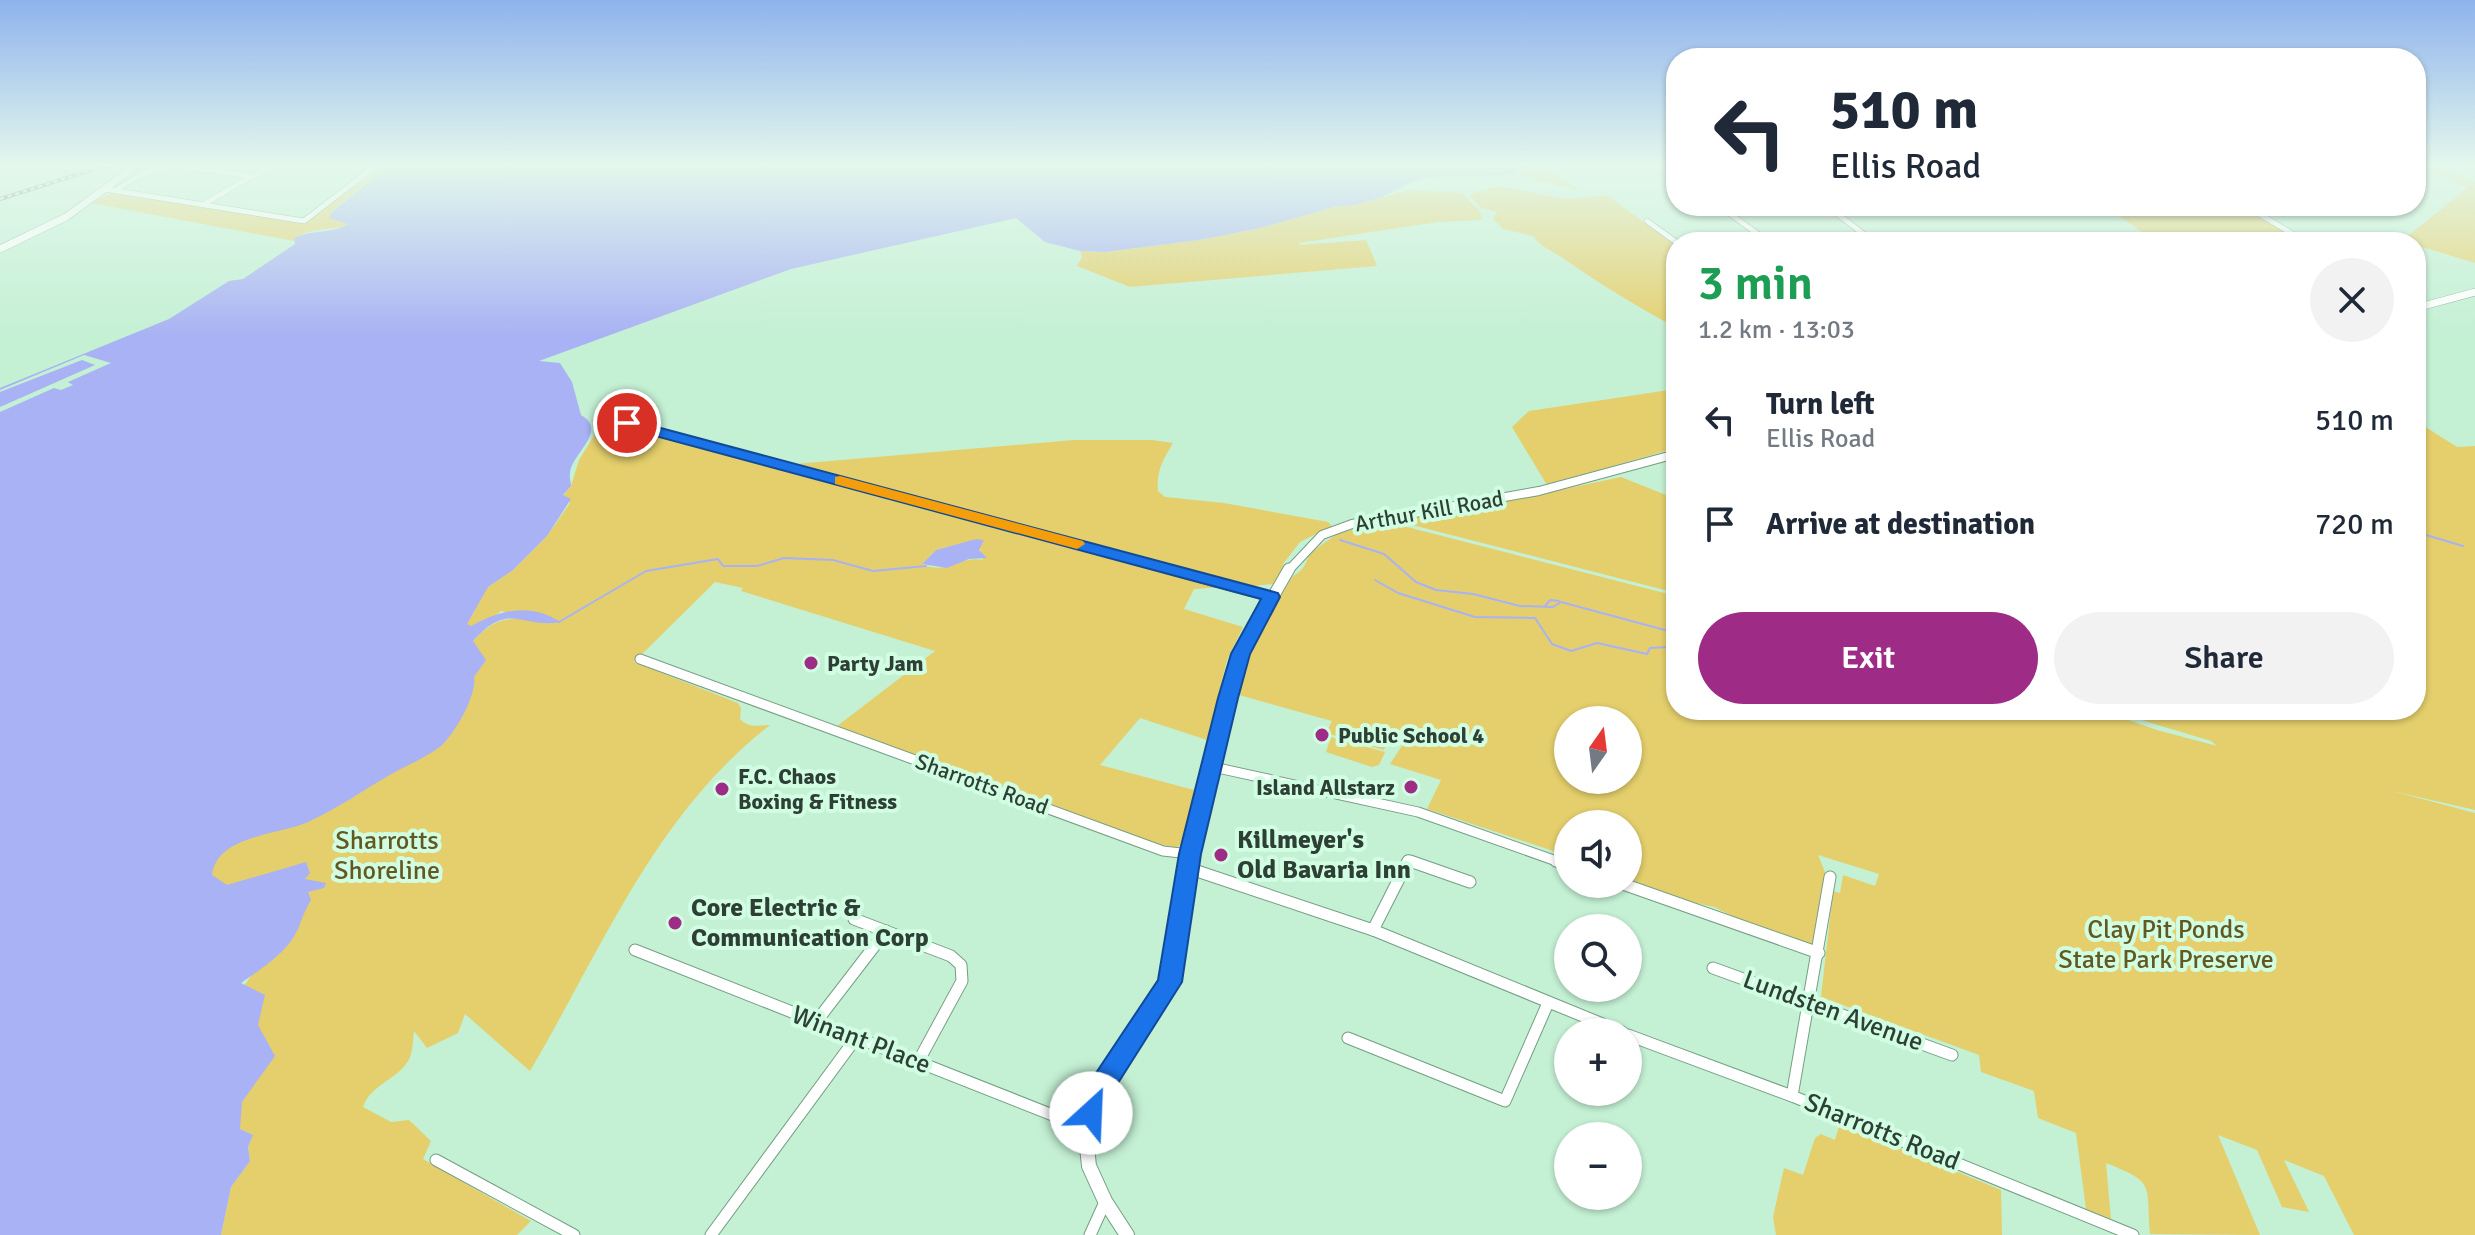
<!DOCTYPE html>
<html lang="en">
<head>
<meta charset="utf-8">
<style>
  :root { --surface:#fff; --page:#f2f2f3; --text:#1f2937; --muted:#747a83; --accent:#9e2b86 }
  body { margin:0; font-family:Signika,sans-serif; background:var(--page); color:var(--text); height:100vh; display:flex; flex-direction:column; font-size:30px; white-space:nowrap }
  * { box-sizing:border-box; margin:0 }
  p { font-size:26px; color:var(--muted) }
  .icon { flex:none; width:44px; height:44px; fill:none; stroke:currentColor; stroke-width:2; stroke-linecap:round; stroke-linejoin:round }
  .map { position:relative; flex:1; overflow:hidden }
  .drawer { position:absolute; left:1666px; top:232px; width:760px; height:488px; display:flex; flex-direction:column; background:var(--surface); border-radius:32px; box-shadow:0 2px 6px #0004 }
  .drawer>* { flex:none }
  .hud { position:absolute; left:1666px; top:48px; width:760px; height:168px; border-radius:32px; box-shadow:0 2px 6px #0004; background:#fff; color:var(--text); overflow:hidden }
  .needle { width:52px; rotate:14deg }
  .controls { position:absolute; left:1554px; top:706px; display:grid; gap:16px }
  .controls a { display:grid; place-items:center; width:88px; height:88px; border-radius:50%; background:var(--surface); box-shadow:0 2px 6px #0004; font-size:40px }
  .pin { position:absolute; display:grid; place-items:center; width:68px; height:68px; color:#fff; margin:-34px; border:4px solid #fff; border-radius:50%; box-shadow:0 2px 8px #0007 }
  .me { position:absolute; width:88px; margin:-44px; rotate:25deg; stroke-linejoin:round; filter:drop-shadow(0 0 6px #0008) }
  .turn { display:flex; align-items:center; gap:28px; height:168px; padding:0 32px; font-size:36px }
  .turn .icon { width:104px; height:104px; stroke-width:2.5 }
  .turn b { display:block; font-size:56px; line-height:68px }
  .round { display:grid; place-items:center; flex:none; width:84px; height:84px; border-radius:42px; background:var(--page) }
  .headline { display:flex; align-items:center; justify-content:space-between; height:136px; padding:0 32px }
  h1 { font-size:48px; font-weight:600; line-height:60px; color:#1e9e55 }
  .cta { display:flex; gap:16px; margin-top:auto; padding:16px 32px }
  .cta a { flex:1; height:92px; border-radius:48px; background:var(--accent); color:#fff; font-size:32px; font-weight:600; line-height:92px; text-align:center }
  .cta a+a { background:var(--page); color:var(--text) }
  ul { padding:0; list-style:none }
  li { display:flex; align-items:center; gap:24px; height:104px; padding:0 32px }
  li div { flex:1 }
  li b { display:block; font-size:30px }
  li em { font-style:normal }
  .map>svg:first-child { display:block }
  .green { fill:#e4cf6c; fill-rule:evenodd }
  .water { fill:#a8b2f4 }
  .pier { fill:#c4f0d4 }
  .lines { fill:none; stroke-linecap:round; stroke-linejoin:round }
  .stream { stroke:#a8b2f4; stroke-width:2 }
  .minor-far3-casing { stroke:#749e84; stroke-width:6 }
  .minor-far2-casing { stroke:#749e84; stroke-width:9 }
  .minor-far1-casing { stroke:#749e84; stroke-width:11 }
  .minor-casing { stroke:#749e84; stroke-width:13 }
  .tertiary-far3-casing { stroke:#749e84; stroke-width:8 }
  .tertiary-far2-casing { stroke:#749e84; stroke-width:10 }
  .tertiary-far1-casing { stroke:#749e84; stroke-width:13 }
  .tertiary-casing { stroke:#749e84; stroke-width:16 }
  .minor-far3 { stroke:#fff; stroke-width:5 }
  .minor-far2 { stroke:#fff; stroke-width:7 }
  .minor-far1 { stroke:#fff; stroke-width:9 }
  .minor { stroke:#fff; stroke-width:11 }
  .tertiary-far3 { stroke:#fff; stroke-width:7 }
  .tertiary-far2 { stroke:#fff; stroke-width:8 }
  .tertiary-far1 { stroke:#fff; stroke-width:11 }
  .tertiary { stroke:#fff; stroke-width:14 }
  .rail-casing { stroke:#688473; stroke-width:4 }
  .rail { stroke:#d1fde2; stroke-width:2; stroke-dasharray:4; stroke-linecap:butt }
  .route { fill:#1a73e8; stroke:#114b97; stroke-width:2 }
  .slow { fill:#f59e0b }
  .poi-dot { fill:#9e2b86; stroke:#d1fde2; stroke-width:3 }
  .labels { text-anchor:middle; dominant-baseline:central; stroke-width:8; stroke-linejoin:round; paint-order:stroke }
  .street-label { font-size:22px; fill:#2e3f35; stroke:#d1fde2 }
  .poi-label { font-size:22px; font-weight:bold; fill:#2e3f35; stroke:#d1fde2; text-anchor:start }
  .near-poi-label { font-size:26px; font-weight:bold; fill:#2e3f35; stroke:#d1fde2; text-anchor:start }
  .near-park-label { font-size:26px; fill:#635821; stroke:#d1fde2 }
  .near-street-label { font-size:26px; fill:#2e3f35; stroke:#d1fde2 }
</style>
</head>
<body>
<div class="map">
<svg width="2475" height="1235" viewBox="0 0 2475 1235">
  <rect width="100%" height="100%" fill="#c4f0d4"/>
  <!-- green -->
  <g class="green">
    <path d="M382,164h9l-59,47 -2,7 20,5c-17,10 -43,2 -56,18l-203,-38 23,-11 190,31z"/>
    <path d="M1521,164l26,5 34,22 -58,-15z"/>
    <path d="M2416,164h22l37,19v80l-59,-18v-3l-14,-1 65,-53 -21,-11 -30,-6z"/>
    <path d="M1498,186l69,13 40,-4 69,51v82c-39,-22 -77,-44 -113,-70 -12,-8 -21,-10 -30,-22l-30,-7 -10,-10 4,-7 -16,-4 -12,-13z"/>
    <path d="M1409,190l53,3 18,18 2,9 -45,2 -138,21 1,2 66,-5 11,26 -247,21 -53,-21 5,-9 -2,-6 25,1 94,-12 61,-12 77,-22h14z"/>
    <path d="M2105,206h137l60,36h-146z"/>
    <path d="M1676,389v59l-129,37 -35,-58 17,-16z"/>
    <path d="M604,416l21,9 598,162 -29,2 -10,20 59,18 -16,33 -20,80 -67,-22 -40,47 98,26 -14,51 -8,6 -31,-7 -309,-114 99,-76 -194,-60 2,-3 -28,-6 -81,80 104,41 3,5 -1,11c10,10 18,6 30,6 -115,89 -168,224 -240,346l-65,-57 -7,19 -31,15 -13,-17c-1,8 -1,18 -4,26 -9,22 -39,26 -47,50l28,15 18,-2 22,21 -8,18 108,62 -14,14h-296l10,-48 19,-26 -2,-14 5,-12 -13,-6 -10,-123 46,-66 -276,-33 474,-230 -1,-36c30,-33 47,-20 87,-19l-59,-11 -43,37 8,10 -5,17 -5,3 -7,-3 -2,-21 27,-42 4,-11 10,-14 25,-17 34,-34 23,-33 -7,-7 8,-10 8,-26 16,-26 -2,-14zM977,539l6,21c-23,-5 -36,16 -61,4l14,-14z"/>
    <path d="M2416,421l41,26 18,-1v364l-83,-19 83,22v422h-121l-30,-59 -40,-16 25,52 -27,-5 -25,-57 -39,-15 42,100 -110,-1c-4,-51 6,-51 -44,-71l5,56 -25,-10 -10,-76 -38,-15 -4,-27 -53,-19 -2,-17 -158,-58 12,-106 7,2 3,-18 32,11 4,-12 -61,-19 9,22 -12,67h-8l-57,-19 -36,-18 -40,-9 -46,-20v-54h-60v32l-141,-47 14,-29 -51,-16 15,-23 -15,-4 -6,13 -28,-8 6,-13 -9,12 -27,-8 6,-12 -93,-26 18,-63 36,-56c11,-6 12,-11 17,-23l27,-19 47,-13 292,75v114h424l57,20 60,16 -6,-5 -103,-31h308zM1568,720h60v60h-60z"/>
    <path d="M1074,440h78l21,3c-10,17 -17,28 -15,48l7,6 59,6 104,19 4,4 -32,16 -17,22 1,4 -11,16 -28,3 -461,-122z"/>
    <path d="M1621,477l55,22v94l-283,-73 100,-16z"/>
    <path d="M1331,737l54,15 -6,13 -7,2 -46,-15z"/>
    <path d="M1840,1123l161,67 1,45h-226l-3,-18 11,-49 19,7 12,-37 6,-4 14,6z"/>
  </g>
  <!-- water -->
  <g class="water">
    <path d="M391,164h1130l1,4 -10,7 -83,2 -15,4 -34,17 -29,8h-14l-77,22 -61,12 -94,12 -25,-1 -35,-9 -29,-24 -225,51 -252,92 21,2 12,19 9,33c28,16 -10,39 -11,58 -1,4 1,9 1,13l-8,9 8,4 -24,37 -34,34 -25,17 -21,37 4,2c30,-16 58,-24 90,-4 -41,7 -51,-22 -88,19l13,19 -12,17c3,18 -19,57 -33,69 -14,11 -33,19 -48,27 -28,16 -56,36 -85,49 -29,13 -91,13 -96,53l15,10 79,-23 4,11 -5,6 21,4 -2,5 -16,4 3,8c-6,10 -9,19 -13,29 -11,24 -36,39 -57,54l24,12 -7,30 17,31 -33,46 -2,27 13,6 -5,12 2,14 -19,26 -10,48h-221v-847l169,-69 60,-38 14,-2 52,-35 -1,-6c18,-9 39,-4 54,-14l-19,-6 3,-6z"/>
    <path d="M976,539l8,1 -5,10 8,8 -18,1 -22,9 -25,-4 14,-14z"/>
  </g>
  <!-- pier -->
  <path class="pier" d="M84,355l27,8 -43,19 5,3 -12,5 -7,-2 -54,24v-5l95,-42 -13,-5 -82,32v-2z"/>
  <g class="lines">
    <!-- stream -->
    <g class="stream">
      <path d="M2416,532l47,14"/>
      <path d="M1340,540l44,14 32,28 20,8 37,4 47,12 33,1 8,-5 115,31"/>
      <path d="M1375,580l23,13 77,24 60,1 17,26 19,7 26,-8 50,11 3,-6 18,-1 8,7"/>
      <path d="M1545,606l5,-6 9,1"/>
      <path d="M559,622l87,-51 72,-12 5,7h34l27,-8 49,2 40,11 53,-5"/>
      <path d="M1863,710l14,4"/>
    </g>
    <defs>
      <g id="minor-far3">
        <path d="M172,165l78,11"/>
        <path d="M105,189l199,32 74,-57"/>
        <path d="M116,190l24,-15 34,-11"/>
        <path d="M204,204l69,-40"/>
        <path d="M1719,206l50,36"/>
        <path d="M1827,206l47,36"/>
        <path d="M2246,206l60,36"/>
        <path d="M1647,221l29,21"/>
      </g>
      <path id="minor-far2" d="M627,423l549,148"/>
      <g id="minor-far1">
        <path d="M1168,569l103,28"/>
        <path d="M640,659l523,192 27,3"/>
        <path d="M1213,767l205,45 144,51"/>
        <path d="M1407,863l1,-3 8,3"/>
      </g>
      <g id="minor">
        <path d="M1410,861l60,21"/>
        <path d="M1556,861l12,4"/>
        <path d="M1188,868l185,62 249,102"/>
        <path d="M1623,884l196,69"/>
        <path d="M854,919l97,37 10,9 1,16 -44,81"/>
        <path d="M1373,930l35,-69"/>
        <path d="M635,950l453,179"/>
        <path d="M1713,968l239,87"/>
        <path d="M816,1022l70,-91"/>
        <path d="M1628,1035l164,61 341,139"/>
        <path d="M1348,1038l157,63 43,-98"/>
        <path d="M1792,1096l38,-219"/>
        <path d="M436,1160l138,75"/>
        <path d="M711,1235l145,-197"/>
        <path d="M1090,1235l15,-33"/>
      </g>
      <g id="tertiary-far3">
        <path d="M0,249l66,-32 73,-53"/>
        <path d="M2416,308l59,-16"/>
      </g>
      <path id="tertiary-far2" d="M1288,571l34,-36 30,-11 187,-33 137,-37"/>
      <path id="tertiary-far1" d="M1189,863l51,-209 49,-85"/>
      <path id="tertiary" d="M1127,1235l-22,-34 -16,-35 -2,-19 4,-34 12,-29 67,-102 19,-121"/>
    </defs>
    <!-- minor-far3 casing -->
    <use href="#minor-far3" class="minor-far3-casing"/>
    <!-- minor-far2 casing -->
    <use href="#minor-far2" class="minor-far2-casing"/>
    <!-- minor-far1 casing -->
    <use href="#minor-far1" class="minor-far1-casing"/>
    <!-- minor casing -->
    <use href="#minor" class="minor-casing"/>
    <!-- tertiary-far3 casing -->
    <use href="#tertiary-far3" class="tertiary-far3-casing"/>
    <!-- tertiary-far2 casing -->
    <use href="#tertiary-far2" class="tertiary-far2-casing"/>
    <!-- tertiary-far1 casing -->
    <use href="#tertiary-far1" class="tertiary-far1-casing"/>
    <!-- tertiary casing -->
    <use href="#tertiary" class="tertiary-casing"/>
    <!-- minor-far3 -->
    <use href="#minor-far3" class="minor-far3"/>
    <!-- minor-far2 -->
    <use href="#minor-far2" class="minor-far2"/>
    <!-- minor-far1 -->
    <use href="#minor-far1" class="minor-far1"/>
    <!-- minor -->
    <use href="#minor" class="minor"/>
    <!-- tertiary-far3 -->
    <use href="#tertiary-far3" class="tertiary-far3"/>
    <!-- tertiary-far2 -->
    <use href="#tertiary-far2" class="tertiary-far2"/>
    <!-- tertiary-far1 -->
    <use href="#tertiary-far1" class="tertiary-far1"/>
    <!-- tertiary -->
    <use href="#tertiary" class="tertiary"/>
    <defs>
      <path id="rail" d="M0,199l111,-35"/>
    </defs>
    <!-- rail casing -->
    <use href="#rail" class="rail-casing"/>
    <!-- rail -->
    <use href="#rail" class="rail"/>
  </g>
  <!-- sky -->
  <linearGradient id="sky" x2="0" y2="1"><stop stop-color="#8eb3ed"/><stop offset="0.49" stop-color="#e4f8ec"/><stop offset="1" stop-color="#e4f8ec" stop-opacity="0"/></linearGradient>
  <rect width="2475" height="337" fill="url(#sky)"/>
  <!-- route -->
  <path class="route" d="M627,419l651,174 2,4 -30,57 -12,44 -37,156 -19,128 -69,109 -13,30 -9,4 -9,-4 -4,-8 16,-37 64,-96 21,-126 39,-156 13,-44 30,-55 -639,-172v-7z"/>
  <!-- slow -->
  <path class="slow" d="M840,476l243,65 2,3 -8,5 -242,-65v-7z"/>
  <!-- markers -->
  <g class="poi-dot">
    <circle cx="811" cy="663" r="8"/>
    <circle cx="1322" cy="735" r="8"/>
    <circle cx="1411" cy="787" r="8"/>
    <circle cx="722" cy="789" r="8"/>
    <circle cx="1221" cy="855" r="8"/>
    <circle cx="675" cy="923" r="8"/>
  </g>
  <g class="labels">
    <!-- street labels -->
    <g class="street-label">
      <text transform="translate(1429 511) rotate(-10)">Arthur Kill Road</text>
      <text transform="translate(982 784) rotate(20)">Sharrotts Road</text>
    </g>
    <!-- poi labels -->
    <g class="poi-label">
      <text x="827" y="663">Party Jam</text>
      <text x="1338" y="735">Public School 4</text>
      <text x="738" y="776">F.C. Chaos<tspan x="738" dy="25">Boxing &amp; Fitness</tspan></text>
      <text x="1395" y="787" text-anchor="end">Island Allstarz</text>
    </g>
    <!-- near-poi labels -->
    <g class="near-poi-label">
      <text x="1237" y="840">Killmeyer's<tspan x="1237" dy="30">Old Bavaria Inn</tspan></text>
      <text x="691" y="908">Core Electric &amp;<tspan x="691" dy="30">Communication Corp</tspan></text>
    </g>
    <!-- near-park labels -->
    <g class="near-park-label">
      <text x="387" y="841">Sharrotts<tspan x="387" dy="30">Shoreline</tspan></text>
      <text x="2166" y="930">Clay Pit Ponds<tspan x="2166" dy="30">State Park Preserve</tspan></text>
    </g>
    <!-- near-street labels -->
    <g class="near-street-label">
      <text transform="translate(1833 1011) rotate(20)">Lundsten Avenue</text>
      <text transform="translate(861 1040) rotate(21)">Winant Place</text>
      <text transform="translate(1882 1132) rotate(22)">Sharrotts Road</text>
    </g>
  </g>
</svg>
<div class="controls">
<a><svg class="needle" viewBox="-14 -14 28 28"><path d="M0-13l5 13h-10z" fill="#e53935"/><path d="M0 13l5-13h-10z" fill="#747a83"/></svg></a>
<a><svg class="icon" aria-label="sound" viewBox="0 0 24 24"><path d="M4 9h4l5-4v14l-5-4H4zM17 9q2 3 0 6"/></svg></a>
<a><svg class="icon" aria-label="search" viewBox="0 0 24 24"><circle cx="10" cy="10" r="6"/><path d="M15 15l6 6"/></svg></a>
<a>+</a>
<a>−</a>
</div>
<div class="pin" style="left:627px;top:423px;background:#d93025"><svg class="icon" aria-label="arrive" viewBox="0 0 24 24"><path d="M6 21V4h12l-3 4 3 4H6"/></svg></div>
<svg class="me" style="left:1091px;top:1113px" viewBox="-20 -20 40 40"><circle r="19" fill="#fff"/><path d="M0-13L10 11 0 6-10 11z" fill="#1a73e8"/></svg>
<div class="hud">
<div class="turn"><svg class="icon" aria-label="left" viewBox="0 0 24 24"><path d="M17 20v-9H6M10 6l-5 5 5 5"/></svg><div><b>510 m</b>Ellis Road</div></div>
</div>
<section class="drawer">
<div class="headline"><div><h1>3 min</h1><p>1.2 km · 13:03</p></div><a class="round"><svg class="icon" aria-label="close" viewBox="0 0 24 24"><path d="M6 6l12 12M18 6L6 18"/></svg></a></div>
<ul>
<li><svg class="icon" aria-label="left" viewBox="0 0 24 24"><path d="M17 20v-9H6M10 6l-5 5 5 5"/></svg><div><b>Turn left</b><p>Ellis Road</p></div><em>510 m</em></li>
<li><svg class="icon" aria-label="arrive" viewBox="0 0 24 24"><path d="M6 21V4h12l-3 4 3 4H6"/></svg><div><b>Arrive at destination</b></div><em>720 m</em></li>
</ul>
<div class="cta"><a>Exit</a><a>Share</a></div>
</section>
</div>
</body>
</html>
